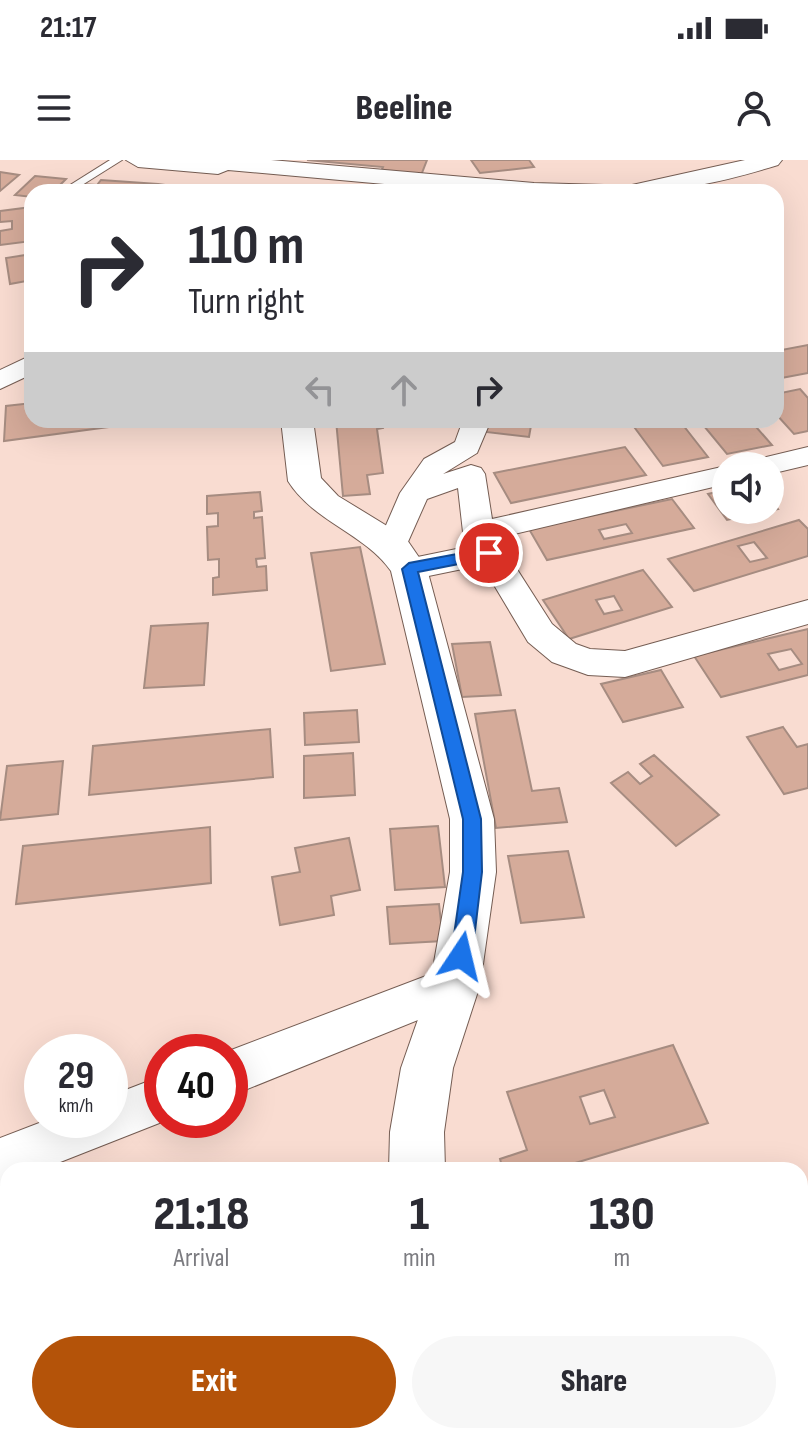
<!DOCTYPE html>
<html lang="en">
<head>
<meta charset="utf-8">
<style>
  :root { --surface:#fff; --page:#f7f7f7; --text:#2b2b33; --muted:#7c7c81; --accent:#b45309 }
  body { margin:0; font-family:"Sofia Sans Condensed",sans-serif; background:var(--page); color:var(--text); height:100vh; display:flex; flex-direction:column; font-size:30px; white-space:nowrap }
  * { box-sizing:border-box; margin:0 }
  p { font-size:26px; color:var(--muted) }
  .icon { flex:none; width:44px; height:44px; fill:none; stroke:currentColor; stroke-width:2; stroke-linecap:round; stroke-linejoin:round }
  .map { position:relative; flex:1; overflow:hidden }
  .drawer { position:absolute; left:0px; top:1002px; width:808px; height:282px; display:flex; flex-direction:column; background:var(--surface); border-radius:24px 24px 0 0; box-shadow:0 8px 32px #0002 }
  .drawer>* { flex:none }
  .hud { position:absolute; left:24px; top:24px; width:760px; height:244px; border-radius:24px; box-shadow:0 8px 32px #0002; background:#fff; color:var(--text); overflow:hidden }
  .buttons { position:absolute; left:712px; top:292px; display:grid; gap:16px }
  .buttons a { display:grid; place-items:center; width:72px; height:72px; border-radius:50%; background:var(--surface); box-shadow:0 8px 32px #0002; font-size:40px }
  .speed { position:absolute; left:24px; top:874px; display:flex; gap:16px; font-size:40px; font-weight:700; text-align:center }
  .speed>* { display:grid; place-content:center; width:104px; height:104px; border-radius:50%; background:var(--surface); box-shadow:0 8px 32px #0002; line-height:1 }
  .speed small { font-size:20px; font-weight:400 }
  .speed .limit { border:12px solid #d22; background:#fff; color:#111 }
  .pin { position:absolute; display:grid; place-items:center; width:68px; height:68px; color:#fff; margin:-34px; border:4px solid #fff; border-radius:50%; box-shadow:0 2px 8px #0007 }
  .me { position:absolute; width:88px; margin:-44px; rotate:10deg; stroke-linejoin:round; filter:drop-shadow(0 0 6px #0008) }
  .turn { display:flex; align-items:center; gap:28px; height:168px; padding:0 32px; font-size:36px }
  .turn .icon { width:104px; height:104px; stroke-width:2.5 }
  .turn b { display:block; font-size:56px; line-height:68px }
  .lanes { display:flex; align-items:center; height:76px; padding:0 32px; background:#0003; justify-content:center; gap:40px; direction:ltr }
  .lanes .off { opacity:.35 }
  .eta { display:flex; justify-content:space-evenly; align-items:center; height:136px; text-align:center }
  .eta b { font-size:48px; font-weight:800; line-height:56px }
  .cta { display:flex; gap:16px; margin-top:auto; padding:16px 32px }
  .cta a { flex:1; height:92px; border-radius:48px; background:var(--accent); color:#fff; font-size:32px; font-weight:800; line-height:92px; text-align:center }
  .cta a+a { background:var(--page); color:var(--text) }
  .status { display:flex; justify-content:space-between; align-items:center; height:56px; padding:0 40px; background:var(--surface); direction:ltr }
  .status svg { height:22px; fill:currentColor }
  header { display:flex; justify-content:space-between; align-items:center; height:104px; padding:0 32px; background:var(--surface); font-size:36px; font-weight:800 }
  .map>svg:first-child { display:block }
  .building { fill:#d5ab9a; stroke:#a68c81; stroke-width:2; fill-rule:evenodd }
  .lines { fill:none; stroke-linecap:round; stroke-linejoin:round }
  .lane-casing { stroke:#755d53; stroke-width:2 }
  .street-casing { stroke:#755d53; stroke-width:2 }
  .secondary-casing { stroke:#755d53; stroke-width:2 }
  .lane { fill:#fff; fill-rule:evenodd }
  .street { fill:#fff; fill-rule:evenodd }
  .secondary { fill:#fff; fill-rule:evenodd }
  .route { fill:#1a73e8; stroke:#114b97; stroke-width:2 }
</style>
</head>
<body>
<div class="status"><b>21:17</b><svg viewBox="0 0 49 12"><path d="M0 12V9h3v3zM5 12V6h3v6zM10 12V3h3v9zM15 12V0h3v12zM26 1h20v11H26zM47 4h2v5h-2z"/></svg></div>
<header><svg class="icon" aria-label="menu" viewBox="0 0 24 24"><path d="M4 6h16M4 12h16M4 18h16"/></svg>Beeline<svg class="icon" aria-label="person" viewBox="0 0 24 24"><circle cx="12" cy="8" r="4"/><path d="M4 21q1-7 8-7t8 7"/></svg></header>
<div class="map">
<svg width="808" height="1283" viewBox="0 0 808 1283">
  <rect width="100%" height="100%" fill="#f9dcd1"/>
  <!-- building -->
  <g class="building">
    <path d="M307,0h120l-7,18 -40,-4 3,-7z"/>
    <path d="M471,0h58l5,7 -54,6z"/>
    <path d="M0,12l19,3 -19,16z"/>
    <path d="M35,16l31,3 -13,13h-21v5l-17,-2z"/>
    <path d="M101,20l57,4 35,5 1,3h-79l-5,-5 -28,5 -4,-4 3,-4 16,1z"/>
    <path d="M32,47v9h-4l4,25 -32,4v-14l12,-2v-8l-12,1v-11z"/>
    <path d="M32,94v26l-22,4 -4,-26z"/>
    <path d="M808,185v28l-32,6v-28z"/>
    <path d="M800,229l8,9v33l-14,3 -18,-20v-20z"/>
    <path d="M32,243v17h18v6l22,-3 -1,-3h90l-157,21 2,-35z"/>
    <path d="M336,260h46l1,8 -6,1 6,44 -16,2 3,19 -27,2z"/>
    <path d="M489,260h43l-3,17 -43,-5z"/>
    <path d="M629,260h50l29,37 -45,9z"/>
    <path d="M699,260h51l22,25 -45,9z"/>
    <path d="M625,287l21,28 -135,28 -17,-30z"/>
    <path d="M726,330v20h44v-12l8,11 -51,11 -19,-26z"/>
    <path d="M260,332l2,19 -8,1v6l8,-1 3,41 -9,1 1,8 9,-1 1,24 -54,5v-17l6,-1v-18l-11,1 -1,-33 11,-1v-13l-11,1v-18z"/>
    <path d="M672,339l22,29 -147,32 -18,-31zM626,364l6,9 -28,6 -5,-9z"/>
    <path d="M799,360l9,9v27l-114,35 -26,-32zM754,382l13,16 -17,4 -12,-16z"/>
    <path d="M360,387l25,117 -54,7 -20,-118z"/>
    <path d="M643,410l29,37 -103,32 -26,-39zM614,436l8,14 -18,4 -8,-14z"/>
    <path d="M208,463l-4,62 -60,3 7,-62z"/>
    <path d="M808,469v46l-87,22 -27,-41zM791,489l11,15 -23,6 -11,-16z"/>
    <path d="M490,482l11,53 -39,2 -10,-53z"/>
    <path d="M661,510l22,37 -60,15 -22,-38z"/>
    <path d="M357,550l2,32 -54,3 -1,-32z"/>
    <path d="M515,550l17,81 27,-3 8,34 -71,6 -21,-114z"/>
    <path d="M783,567l14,20 11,-3v44l-24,6 -37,-57z"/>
    <path d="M270,569l3,48 -184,18 4,-49z"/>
    <path d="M353,593l2,42 -51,3v-42z"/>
    <path d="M654,595l65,60 -43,31 -65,-63 17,-11 12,12 12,-8 -12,-12z"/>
    <path d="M63,601l-5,53 -58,6 7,-54z"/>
    <path d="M438,666l7,61 -50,3 -5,-61z"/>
    <path d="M210,667l1,56 -195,21 7,-58z"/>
    <path d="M349,678l11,52 -29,6 3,19 -54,10 -8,-48 28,-5 -5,-24z"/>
    <path d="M568,691l16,66 -63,6 -13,-67z"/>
    <path d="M439,744l4,37 -53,3 -3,-37z"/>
    <path d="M673,885l35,78 -156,47h-49l-3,-11 27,-9 -20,-58zM604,930l11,27 -25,7 -10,-27z"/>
    <rect x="27" y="1276" width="101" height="7"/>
  </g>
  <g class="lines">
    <defs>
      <path id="lane" d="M110,0h12l-51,32h-12z"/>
      <g id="street">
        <path d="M32,195v19l-32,15v-19z"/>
        <path d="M463,260h28l-14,33 -34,21 28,-9 10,3 4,6 7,45 234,-53h1l-1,18 -229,54 55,86 24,20 14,5 35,2 183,-51v24l-183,53 -37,-2 -36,-13 -24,-20 -46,-77 -73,15 -11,-3 -5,-8 5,-8 73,-15 -8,-14 -5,-44 -31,11 -24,54 -11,3 -11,-3 -4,-7 23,-53 24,-34 31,-17z"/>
        <path d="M808,287v18l-38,9v-8h-20l4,-6z"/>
        <path d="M455,805l15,6 7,14 -7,14 -240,97v-44h-4z"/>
        <path d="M162,916v44h5l-127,50h-32v13l-8,3v-48l47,-18h63v-24z"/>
        <path d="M467,1276h74l-3,7h-74z"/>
      </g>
      <g id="secondary">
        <path d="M126,0h145l263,23 70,2 12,7h-143l-245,-22 -10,4 -80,-7z"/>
        <path d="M745,0h37l-4,5c-56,17 -99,27 -158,27l3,-5z"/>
        <path d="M281,260h32l8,58 17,18 67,41 22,32 67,250 2,53 -16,113 -27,83 -9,64 1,38h-56l1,-38 11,-64 29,-83 20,-113v-53l-59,-248c-27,-38 -77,-49 -103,-90z"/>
        <path d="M419,1276h64l1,7h-64z"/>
      </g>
    </defs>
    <!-- lane casing -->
    <use href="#lane" class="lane-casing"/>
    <!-- street casing -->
    <use href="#street" class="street-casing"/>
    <!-- secondary casing -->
    <use href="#secondary" class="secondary-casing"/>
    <!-- lane -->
    <use href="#lane" class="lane"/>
    <!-- street -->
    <use href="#street" class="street"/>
    <!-- secondary -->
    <use href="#secondary" class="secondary"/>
  </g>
  <!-- route -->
  <path class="route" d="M489,388l7,5 -2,4 -76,15 63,247 1,53 -10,84 -3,6 -8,3 -7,-3 -3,-6 12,-84v-53l-61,-250 7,-6z"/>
</svg>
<div class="buttons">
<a><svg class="icon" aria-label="sound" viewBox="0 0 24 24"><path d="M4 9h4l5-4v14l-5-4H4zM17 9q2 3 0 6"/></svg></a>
</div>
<div class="speed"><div>29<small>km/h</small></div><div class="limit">40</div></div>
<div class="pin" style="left:489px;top:393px;background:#d93025"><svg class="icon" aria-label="arrive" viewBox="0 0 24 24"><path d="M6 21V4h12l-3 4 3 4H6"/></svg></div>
<svg class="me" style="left:461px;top:796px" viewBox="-20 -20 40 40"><path d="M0-17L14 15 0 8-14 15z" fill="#1a73e8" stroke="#fff" stroke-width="4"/></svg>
<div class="hud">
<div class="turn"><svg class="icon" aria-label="right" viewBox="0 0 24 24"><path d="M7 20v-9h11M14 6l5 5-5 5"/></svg><div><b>110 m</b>Turn right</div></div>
<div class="lanes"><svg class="icon off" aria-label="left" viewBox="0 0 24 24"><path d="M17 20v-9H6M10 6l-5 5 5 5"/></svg><svg class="icon off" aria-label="ahead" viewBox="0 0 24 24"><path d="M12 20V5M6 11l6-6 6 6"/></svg><svg class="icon" aria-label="right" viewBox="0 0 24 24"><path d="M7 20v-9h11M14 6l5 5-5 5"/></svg></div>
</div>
<section class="drawer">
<div class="eta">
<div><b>21:18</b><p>Arrival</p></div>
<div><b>1</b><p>min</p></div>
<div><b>130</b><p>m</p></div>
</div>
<div class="cta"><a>Exit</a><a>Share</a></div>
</section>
</div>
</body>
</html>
